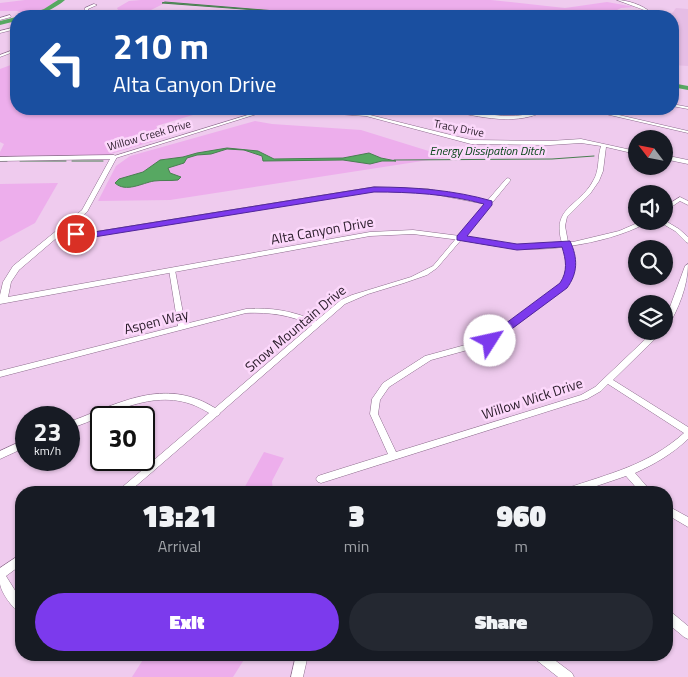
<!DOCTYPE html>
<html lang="en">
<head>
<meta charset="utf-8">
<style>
  :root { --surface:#171b24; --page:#242831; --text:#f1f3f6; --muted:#9ea1a6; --accent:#7c3aed }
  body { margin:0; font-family:"Titillium Web",sans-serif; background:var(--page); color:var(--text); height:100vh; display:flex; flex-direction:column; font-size:19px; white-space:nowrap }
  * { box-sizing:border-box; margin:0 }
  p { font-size:16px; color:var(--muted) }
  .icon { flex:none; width:28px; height:28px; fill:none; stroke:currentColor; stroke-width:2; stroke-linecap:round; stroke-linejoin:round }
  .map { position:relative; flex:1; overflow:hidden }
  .panel { position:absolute; left:15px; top:486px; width:658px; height:175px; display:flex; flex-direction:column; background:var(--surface); border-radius:20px; box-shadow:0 1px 4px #0004 }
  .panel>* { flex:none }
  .guide { position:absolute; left:10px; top:10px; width:669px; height:105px; border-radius:20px; box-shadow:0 1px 4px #0004; background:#1a4fa0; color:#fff; overflow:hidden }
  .needle { width:32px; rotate:302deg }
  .controls { position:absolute; left:628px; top:130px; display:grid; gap:10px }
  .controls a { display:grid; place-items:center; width:45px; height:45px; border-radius:50%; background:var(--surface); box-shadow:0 1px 4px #0004; font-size:25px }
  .speed { position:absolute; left:15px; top:406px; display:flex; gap:10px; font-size:25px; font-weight:700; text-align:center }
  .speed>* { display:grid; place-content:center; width:65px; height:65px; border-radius:50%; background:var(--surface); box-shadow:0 1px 4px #0004; line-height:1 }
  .speed small { font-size:12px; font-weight:400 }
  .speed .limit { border:2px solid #111; border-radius:8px; background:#fff; color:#111 }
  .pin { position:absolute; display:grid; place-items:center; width:42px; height:42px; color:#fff; margin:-21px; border:2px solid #fff; border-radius:50%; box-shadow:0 1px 5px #0007 }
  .me { position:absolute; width:55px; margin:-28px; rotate:55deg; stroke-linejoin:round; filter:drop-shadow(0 0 4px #0008) }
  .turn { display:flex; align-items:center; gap:18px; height:105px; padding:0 20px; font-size:22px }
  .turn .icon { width:65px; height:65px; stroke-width:2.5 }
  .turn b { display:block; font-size:35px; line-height:42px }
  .eta { display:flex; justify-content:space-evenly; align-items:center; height:85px; text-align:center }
  .eta b { font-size:30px; font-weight:800; line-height:35px }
  .cta { display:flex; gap:10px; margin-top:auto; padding:10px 20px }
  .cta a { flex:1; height:58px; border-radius:30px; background:var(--accent); color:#fff; font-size:20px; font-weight:800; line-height:58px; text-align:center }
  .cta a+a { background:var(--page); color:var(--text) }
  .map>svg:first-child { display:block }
  .built { fill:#e6bde5 }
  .green { fill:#edaeec }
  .water { fill:#57a862; stroke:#497e51 }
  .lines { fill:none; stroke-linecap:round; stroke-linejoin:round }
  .stream { stroke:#497e51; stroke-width:1 }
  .river { fill:#57a862; fill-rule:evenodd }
  .minor-casing { stroke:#8c6c8c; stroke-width:1 }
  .tertiary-casing { stroke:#8c6c8c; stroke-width:1 }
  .minor { fill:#fff; fill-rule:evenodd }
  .tertiary { fill:#fff; fill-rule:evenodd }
  .route { fill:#7c3aed; stroke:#51269a }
  .labels { text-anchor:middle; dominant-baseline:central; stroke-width:5; stroke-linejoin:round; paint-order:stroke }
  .far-street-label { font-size:11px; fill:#281b28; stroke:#fcd8fb }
  .far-water-label { font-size:12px; font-style:italic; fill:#054416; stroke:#fcd8fb }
  .street-label { font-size:14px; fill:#281b28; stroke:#fcd8fb }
</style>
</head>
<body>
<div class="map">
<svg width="688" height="677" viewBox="0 0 688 677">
  <rect width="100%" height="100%" fill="#efcbee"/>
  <!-- built -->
  <path class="built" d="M676,8l12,1v57l-15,-1 -1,-49h-2z"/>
  <!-- green -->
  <g class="green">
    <path d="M25,0h35l-18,11 -12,4 -13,-4h-17v-8z"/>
    <path d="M141,0h350l74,8 42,-6 28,5 -14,1 -10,5 -19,3 -74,-2 -73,1 2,1h-112l-168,-14 -18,9 -30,1 -2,-4 12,-7z"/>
    <path d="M16,63v46h197l-57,17 11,11 -60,18 -107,1v-4l4,-8 -4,-2v-73z"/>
    <path d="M255,121l17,3 89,6 87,27 -278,43 -72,1 18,-35 14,-10z"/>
    <path d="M58,183l-23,40 -35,19v-58z"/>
    <path d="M264,452l20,6 -12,23 1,11h-31z"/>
    <path d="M146,655h101l-14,22h-101z"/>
  </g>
  <!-- water -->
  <g class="water">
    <path d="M165,2l172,14 -175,-13z"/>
    <path d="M227,148l31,3 16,8 69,-1 26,-5 12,5 15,3h-14l-12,3 -27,-4 -80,1 -1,-5 -18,-6 -17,-1 -16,5 -14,1 -10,3 -3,5 -16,5 2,5 11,4 -3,3c-8,1 -16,0 -24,1 -12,2 -28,12 -39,2l4,-4 24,-7 17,-12 23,-3 14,-4z"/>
  </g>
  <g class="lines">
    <!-- stream -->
    <g class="stream">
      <path d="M394,160l158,-1 42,-3"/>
      <path d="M0,161h7"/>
      <path d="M20,161h46"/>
      <path d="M72,161h31"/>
    </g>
    <!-- river -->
    <g class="river">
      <path d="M58,0h7c-11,9 -26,17 -41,16l20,-7z"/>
      <path d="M16,17v4l-16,4v-4z"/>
      <path d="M672,83l16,3v4l-16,-3z"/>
    </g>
    <defs>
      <g id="minor">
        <path d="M617,0c10,0 26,5 33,12l-2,4h-4l2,-4 -2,-2z"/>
        <path d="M94,4l3,1 -9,4 1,6 49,-4 76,5 -76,-3 -53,3v-8z"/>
        <path d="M10,15l1,2 -11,3v-2z"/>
        <path d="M16,27v2l-16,4v-2z"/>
        <path d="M16,49v2l-16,6v-2z"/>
        <path d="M672,104l16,3v2l-16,-3z"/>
        <path d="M267,109h6l-157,49 -5,-1z"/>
        <path d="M278,109h18l70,5 105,26 79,1 31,-2 55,12v3l-30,-7 -3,24 -4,10 -9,13 -23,23 -2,9 3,16h5l46,-11 23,-10h8l-1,1c-25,13 -52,20 -79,24 6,16 4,27 -5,42l-72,55 -62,17 -42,27 -9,13 -2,14 18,38 185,-57 14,-8 59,-56h9l-50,49 75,47v12c-16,15 -33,25 -53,34l14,16 1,3h-10l-14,-16 -47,16h-16l2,-3c45,-16 82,-23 119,-56l-76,-49 -7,7 -14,8 -266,84 -3,-1 -2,-3 2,-3 3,-1 67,-21 -18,-40 2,-15 11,-16 42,-27 62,-17 73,-54c7,-14 9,-24 4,-38 -39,5 -65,0 -103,-7l-24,28 -10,7 -23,8 -36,11 -23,10 -125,109 -1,2 -2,1 -88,76h-11l2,-3 89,-76c-48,-31 -93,0 -140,16v-7c49,-18 95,-46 146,-14l97,-83c-22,-10 -42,-13 -66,-12l-246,64v-6l178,-45 -9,-56 3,-2 3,2 10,54 61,-15c25,-2 47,2 70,12l25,-21 11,-5 59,-18 22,-11 52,-62 -57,-11 -54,-2 -280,45 -12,1 -21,-5v-2l21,3 12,-1 280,-45 54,2 59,12 19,-22 2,-1 3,2 -1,1 -46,56 56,9 37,-2 5,-1c-11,-36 17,-36 31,-62 7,-11 4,-23 8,-35l-20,-3 -31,2 -79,-1 -105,-28 -86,-6z"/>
        <path d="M448,109c20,0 41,7 62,7 7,0 15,-1 23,-3 5,-2 9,-4 14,-4 -26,18 -70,8 -99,1z"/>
        <path d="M586,109h7l95,22v2l-100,-23z"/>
        <path d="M664,155l24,5v4l-24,-5z"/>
        <path d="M680,197l8,4v4l-8,-4 -16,11v-5z"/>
        <path d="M664,220l15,9 9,8v6l-2,-1 -11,-11 -17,-10h6z"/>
        <path d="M688,264c0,22 -10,46 -21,64h-3v-7l3,-6 18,-49z"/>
        <path d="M26,439v8l-26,12v-8z"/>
        <path d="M666,505l22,12v10l-22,-13z"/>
        <path d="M21,554v11l-15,11 15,24v13c-8,-3 -20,-21 -21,-29 0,-5 0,-11 0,-16z"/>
        <path d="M666,610l4,1 18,15v13l-4,-2 -18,-15z"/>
        <path d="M296,655h12l-5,22h-12z"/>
        <path d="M533,655h15l24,18 2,4h-16l-23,-18z"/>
      </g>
      <path id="tertiary" d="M114,155l3,2 -30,55 -68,58 -8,12 -3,15 362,-65 43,-2 47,6 4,2 -4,2 -47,-6 -43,2 -370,68v-9l3,-13 10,-16 69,-56 28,-51 -110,2v-4z"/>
    </defs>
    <!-- minor casing -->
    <use href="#minor" class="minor-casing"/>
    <!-- tertiary casing -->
    <use href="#tertiary" class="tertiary-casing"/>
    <!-- minor -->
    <use href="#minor" class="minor"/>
    <!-- tertiary -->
    <use href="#tertiary" class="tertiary"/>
  </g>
  <!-- route -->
  <path class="route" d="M374,187c40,0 80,3 118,14v4l-25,31 50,8 53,-3c8,17 8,32 -3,47l-77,57 -4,-1 -1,-3 1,-3 74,-55c8,-12 6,-23 2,-36l-45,3 -60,-10v-4l27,-32c-36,-10 -73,-12 -110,-12l-280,45h-18l-4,-3 4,-3 18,1z"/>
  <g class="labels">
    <!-- far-street labels -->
    <g class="far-street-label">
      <text transform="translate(459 128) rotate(11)">Tracy Drive</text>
      <text transform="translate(149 135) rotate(-16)">Willow Creek Drive</text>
    </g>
    <!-- far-water labels -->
    <g class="far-water-label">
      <text x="487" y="150">Energy Dissipation Ditch</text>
    </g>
    <!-- street labels -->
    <g class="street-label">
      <text transform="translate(322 230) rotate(-10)">Alta Canyon Drive</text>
      <text transform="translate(156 321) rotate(-14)">Aspen Way</text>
      <text transform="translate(295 328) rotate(-40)">Snow Mountain Drive</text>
      <text transform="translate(532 398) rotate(-18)">Willow Wick Drive</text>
    </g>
  </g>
</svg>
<div class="controls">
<a><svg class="needle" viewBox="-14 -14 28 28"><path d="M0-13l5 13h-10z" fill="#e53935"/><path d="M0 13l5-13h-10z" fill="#9ea1a6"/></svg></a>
<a><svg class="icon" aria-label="sound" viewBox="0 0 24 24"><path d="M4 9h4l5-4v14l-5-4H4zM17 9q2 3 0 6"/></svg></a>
<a><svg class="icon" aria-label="search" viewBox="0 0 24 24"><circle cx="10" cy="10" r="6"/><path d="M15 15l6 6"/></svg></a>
<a><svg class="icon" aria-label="layers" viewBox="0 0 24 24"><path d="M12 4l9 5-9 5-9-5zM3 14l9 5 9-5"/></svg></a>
</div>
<div class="speed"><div>23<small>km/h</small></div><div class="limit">30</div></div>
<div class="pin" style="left:76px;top:234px;background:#d93025"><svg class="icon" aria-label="arrive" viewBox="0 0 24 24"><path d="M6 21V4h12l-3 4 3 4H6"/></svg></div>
<svg class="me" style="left:490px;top:341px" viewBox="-20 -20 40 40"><circle r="19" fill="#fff"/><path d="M0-13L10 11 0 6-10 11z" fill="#7c3aed"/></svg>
<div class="guide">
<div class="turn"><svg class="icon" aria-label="left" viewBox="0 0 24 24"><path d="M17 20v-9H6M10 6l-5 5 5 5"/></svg><div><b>210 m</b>Alta Canyon Drive</div></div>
</div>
<section class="panel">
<div class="eta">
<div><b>13:21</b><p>Arrival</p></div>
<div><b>3</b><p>min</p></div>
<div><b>960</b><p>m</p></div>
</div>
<div class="cta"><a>Exit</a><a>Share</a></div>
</section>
</div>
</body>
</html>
